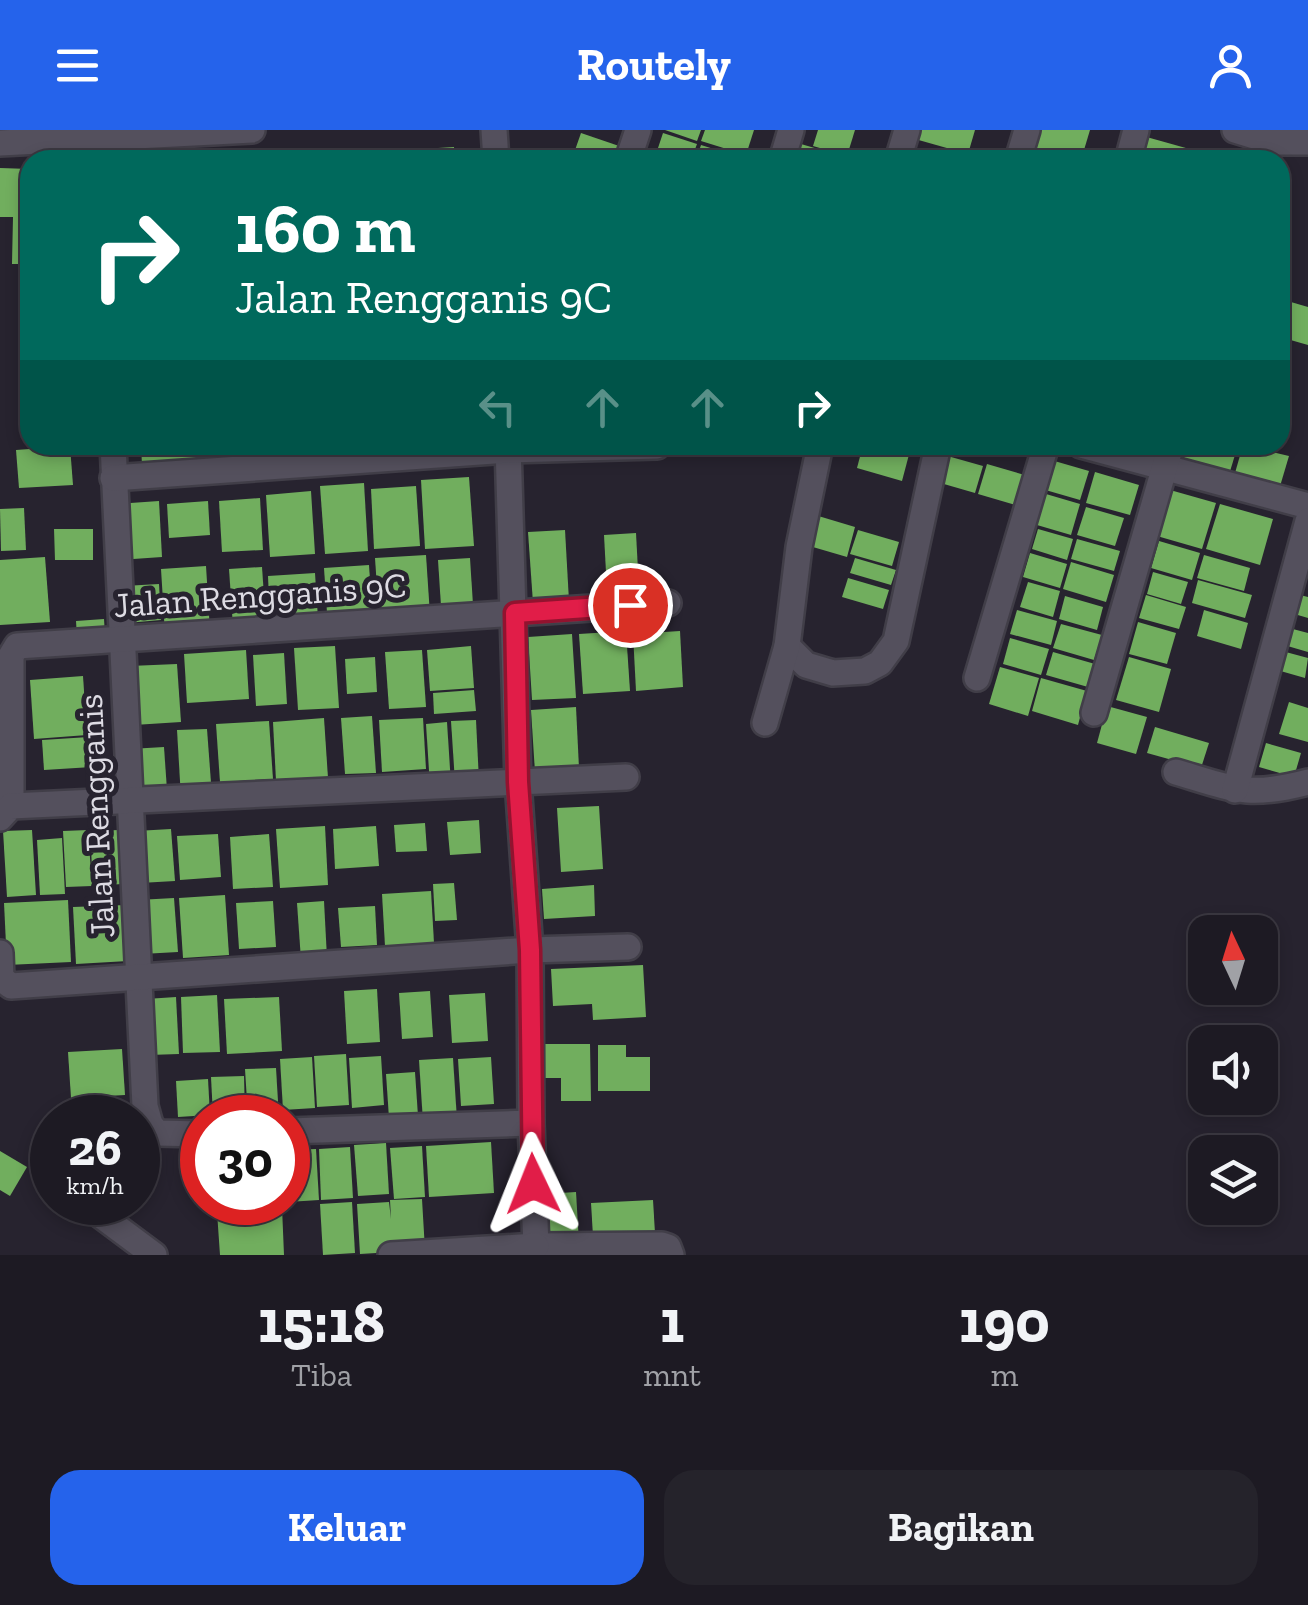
<!DOCTYPE html>
<html lang="id">
<head>
<meta charset="utf-8">
<style>
  :root { --surface:#1d1a23; --page:#25232b; --text:#f1f3f6; --muted:#a0a1a6; --line:#3b3841; --accent:#2563eb }
  body { margin:0; font-family:"Zilla Slab",serif; background:var(--page); color:var(--text); height:100vh; display:flex; flex-direction:column; font-size:38px; white-space:nowrap }
  * { box-sizing:border-box; margin:0 }
  p { font-size:32px; color:var(--muted) }
  .icon { flex:none; width:55px; height:55px; fill:none; stroke:currentColor; stroke-width:2; stroke-linecap:round; stroke-linejoin:round }
  .map { position:relative; height:1125px; overflow:hidden }
  .side { display:flex; flex-direction:column; background:var(--surface); flex:1 }
  .side>* { flex:none }
  .top-card { position:absolute; left:20px; top:20px; width:1270px; height:305px; border-radius:30px; box-shadow:0 5px 15px #0003,0 0 0 2px var(--line); background:#00695c; color:#fff; overflow:hidden }
  .needle { width:65px; rotate:356deg }
  .fabs { position:absolute; left:1188px; top:785px; display:grid; gap:20px }
  .fabs a { display:grid; place-items:center; width:90px; height:90px; border-radius:20px; background:var(--surface); box-shadow:0 5px 15px #0003,0 0 0 2px var(--line); font-size:50px }
  .speed { position:absolute; left:30px; top:965px; display:flex; gap:20px; font-size:50px; font-weight:700; text-align:center }
  .speed>* { display:grid; place-content:center; width:130px; height:130px; border-radius:50%; background:var(--surface); box-shadow:0 5px 15px #0003,0 0 0 2px var(--line); line-height:1 }
  .speed small { font-size:25px; font-weight:400 }
  .speed .limit { border:15px solid #d22; background:#fff; color:#111 }
  .pin { position:absolute; display:grid; place-items:center; width:85px; height:85px; color:#fff; margin:-42px; border:5px solid #fff; border-radius:50%; box-shadow:0 2px 10px #0007 }
  .me { position:absolute; width:110px; margin:-55px; rotate:358deg; stroke-linejoin:round; filter:drop-shadow(0 0 8px #0008) }
  .turn { display:flex; align-items:center; gap:35px; height:210px; padding:0 50px; font-size:45px }
  .turn .icon { width:130px; height:130px; stroke-width:2.5 }
  .turn b { display:block; font-size:70px; line-height:85px }
  .lanes { display:flex; align-items:center; height:95px; padding:0 50px; background:#0003; justify-content:center; gap:50px; direction:ltr }
  .lanes .off { opacity:.35 }
  .eta { display:flex; justify-content:space-evenly; align-items:center; height:170px; text-align:center }
  .eta b { font-size:60px; font-weight:700; line-height:70px }
  .button { display:flex; gap:20px; margin-top:auto; padding:20px 50px }
  .button a { flex:1; height:115px; border-radius:30px; background:var(--accent); color:#fff; font-size:40px; font-weight:700; line-height:115px; text-align:center }
  .button a+a { background:var(--page); color:var(--text) }
  header { display:flex; justify-content:space-between; align-items:center; height:130px; padding:0 50px; background:var(--accent); color:#fff; font-size:45px; font-weight:700 }
  .map>svg:first-child { display:block }
  .building { fill:#71ae5e }
  .lines { fill:none; stroke-linecap:round; stroke-linejoin:round }
  .minor-casing { stroke:#413e48; stroke-width:30 }
  .minor { stroke:#54505d; stroke-width:25 }
  .route-casing { stroke:#92132f; stroke-width:25 }
  .route { stroke:#e11d48; stroke-width:18 }
  .labels { text-anchor:middle; dominant-baseline:central; stroke-width:10; stroke-linejoin:round; paint-order:stroke }
  .street-label { font-size:35px; fill:#dddbe3; stroke:#27232f }
</style>
</head>
<body>
<header><svg class="icon" aria-label="menu" viewBox="0 0 24 24"><path d="M4 6h16M4 12h16M4 18h16"/></svg>Routely<svg class="icon" aria-label="person" viewBox="0 0 24 24"><circle cx="12" cy="8" r="4"/><path d="M4 21q1-7 8-7t8 7"/></svg></header>
<div class="map">
<svg width="1308" height="1125" viewBox="0 0 1308 1125">
  <rect width="100%" height="100%" fill="#27232f"/>
  <!-- building -->
  <g class="building">
    <path d="M665,0h36l-4,11z"/>
    <path d="M705,0h49l-8,25 -45,-14z"/>
    <path d="M818,0h37l-8,26 -34,-10z"/>
    <path d="M917,0h58l-7,24 -53,-15z"/>
    <path d="M1037,0h53l-9,30 -50,-12z"/>
    <path d="M581,3l41,14 -5,13h-20l-23,-7z"/>
    <path d="M663,3l34,11 -6,16h-37z"/>
    <path d="M1143,6l50,14 -2,10h-55z"/>
    <path d="M801,14l51,15v1h-56z"/>
    <path d="M701,15l45,14v1h-50z"/>
    <path d="M454,17l1,13h-48l-1,-10z"/>
    <path d="M1196,21l28,8v1h-31z"/>
    <path d="M0,38l30,1v95h-18l1,-47h-13z"/>
    <path d="M1284,170l24,7v38l-28,-8v-21z"/>
    <path d="M141,315h70l1,15 -70,5z"/>
    <path d="M261,315h32l1,9 -32,2z"/>
    <path d="M863,315l48,2 -9,34 -45,-13z"/>
    <path d="M1188,315h50l-10,33 -46,-13z"/>
    <path d="M1243,315l46,11 -11,37 -45,-13z"/>
    <path d="M70,316l3,39 -54,3 -3,-38z"/>
    <path d="M944,325l39,11 -8,27 -38,-11z"/>
    <path d="M1051,330l38,11 -9,29 -38,-11z"/>
    <path d="M987,334l41,12 -9,30 -41,-12z"/>
    <path d="M1095,342l44,13 -9,30 -44,-12z"/>
    <path d="M469,347l5,69 -49,3 -4,-69z"/>
    <path d="M364,353l4,68 -43,3 -5,-68z"/>
    <path d="M416,356l4,60 -46,3 -3,-60z"/>
    <path d="M1163,358l53,15 -14,46 -52,-15z"/>
    <path d="M311,361l4,63 -45,3 -4,-62z"/>
    <path d="M1046,364l34,10 -9,31 -34,-10z"/>
    <path d="M260,368l3,52 -41,2 -3,-51z"/>
    <path d="M159,371l3,56 -43,3 -3,-56z"/>
    <path d="M208,371l2,34 -41,3 -2,-34z"/>
    <path d="M1220,374l53,15 -13,46 -54,-16z"/>
    <path d="M1086,377l38,11 -9,28 -38,-11z"/>
    <path d="M24,378l2,42 -25,1 -1,-42z"/>
    <path d="M815,385l40,12 -8,30 -41,-12z"/>
    <path d="M54,399h39v31h-38z"/>
    <path d="M1038,399l35,10 -6,21 -35,-11z"/>
    <path d="M565,400l4,71 -36,2 -5,-71z"/>
    <path d="M858,400l41,12 -7,24 -42,-12z"/>
    <path d="M636,403l3,56 -32,2 -3,-56z"/>
    <path d="M1077,409l43,12 -6,20 -43,-12z"/>
    <path d="M1159,411l41,12 -8,27 -41,-12z"/>
    <path d="M1030,423l37,11 -7,24 -37,-11z"/>
    <path d="M426,425l4,60 -51,3 -4,-60z"/>
    <path d="M1204,425l46,13 -6,23 -47,-13z"/>
    <path d="M45,427l5,65 -50,3v-65z"/>
    <path d="M470,428l3,47 -32,1 -3,-46z"/>
    <path d="M855,428l41,12 -5,15 -41,-12z"/>
    <path d="M1071,432l43,13 -8,27 -43,-13z"/>
    <path d="M369,435l3,45 -45,3 -3,-45z"/>
    <path d="M206,436l4,65 -45,3 -4,-65z"/>
    <path d="M262,437l4,58 -33,2 -4,-58z"/>
    <path d="M1153,442l35,10 -7,22 -34,-10z"/>
    <path d="M315,443l3,46 -48,3 -2,-46z"/>
    <path d="M848,448l41,12 -6,19 -41,-12z"/>
    <path d="M1198,450l54,15 -7,23 -53,-15z"/>
    <path d="M1028,452l32,9 -7,26 -33,-10z"/>
    <path d="M159,454l2,36 -34,3 -3,-37z"/>
    <path d="M1296,464l12,3v21l-17,-5z"/>
    <path d="M1146,465l40,12 -7,22 -40,-11z"/>
    <path d="M1065,466l38,11 -6,23 -38,-11z"/>
    <path d="M1017,480l40,11 -6,24 -41,-11z"/>
    <path d="M1204,480l44,13 -7,26 -44,-13z"/>
    <path d="M104,489l1,17 -28,2 -1,-17z"/>
    <path d="M1138,492l38,11 -9,31 -38,-10z"/>
    <path d="M1061,494l41,11 -8,25 -41,-12z"/>
    <path d="M1289,498l19,5v19l-24,-7z"/>
    <path d="M626,501l4,60 -47,3 -4,-60z"/>
    <path d="M680,501l3,56 -47,4 -3,-57z"/>
    <path d="M572,504l4,64 -44,2 -4,-63z"/>
    <path d="M1010,508l39,11 -8,26 -38,-11z"/>
    <path d="M335,516l4,62 -41,2 -4,-62z"/>
    <path d="M471,516l3,42 -44,3 -3,-41z"/>
    <path d="M246,520l3,49 -62,4 -3,-49z"/>
    <path d="M422,520l4,57 -37,2 -4,-57z"/>
    <path d="M1282,521l26,7 -3,20 -28,-8z"/>
    <path d="M1053,522l42,12 -7,23 -42,-12z"/>
    <path d="M284,523l3,51 -31,2 -3,-51z"/>
    <path d="M375,527l2,35 -30,2 -2,-35z"/>
    <path d="M1129,527l42,12 -12,43 -43,-12z"/>
    <path d="M177,534l4,58 -47,3 -4,-59z"/>
    <path d="M1000,537l39,11 -11,38 -39,-12z"/>
    <path d="M83,546l4,59 -53,4 -4,-59z"/>
    <path d="M1041,548l46,13 -9,34 -46,-14z"/>
    <path d="M474,560l2,21 -42,3 -1,-21z"/>
    <path d="M1289,572l19,6v34l-29,-8z"/>
    <path d="M1107,576l40,11 -11,37 -39,-11z"/>
    <path d="M576,577l3,61 -44,4 -4,-62z"/>
    <path d="M372,586l4,57 -31,1 -4,-56z"/>
    <path d="M324,588l4,60 -52,3 -3,-59z"/>
    <path d="M423,588l3,51 -44,3 -3,-52z"/>
    <path d="M476,590l3,61 -24,1 -4,-61z"/>
    <path d="M269,591l4,58 -53,3 -4,-58z"/>
    <path d="M447,592l4,62 -21,2 -4,-62z"/>
    <path d="M1155,597l54,16 -8,25 -54,-15z"/>
    <path d="M207,599l5,67 -31,2 -4,-68z"/>
    <path d="M89,607l3,30 -48,3 -2,-30z"/>
    <path d="M1266,613l35,10 -7,24 -35,-10z"/>
    <path d="M164,617l3,43 -35,2 -2,-43z"/>
    <path d="M599,676l4,63 -42,3 -4,-64z"/>
    <path d="M479,690l2,33 -31,2 -3,-33z"/>
    <path d="M425,693l2,28 -31,1 -2,-27z"/>
    <path d="M325,696l3,59 -48,3 -4,-59z"/>
    <path d="M376,696l3,40 -44,3 -2,-40z"/>
    <path d="M171,699l4,52 -35,2 -4,-52z"/>
    <path d="M32,700l4,65 -29,2 -4,-66z"/>
    <path d="M88,700l4,56 -26,1 -3,-56z"/>
    <path d="M119,700l3,54 -29,2 -3,-55z"/>
    <path d="M218,704l3,43 -41,3 -3,-44z"/>
    <path d="M269,704l4,53 -40,2 -3,-52z"/>
    <path d="M62,708l3,56 -25,1 -3,-55z"/>
    <path d="M454,753l3,37 -22,1 -2,-37z"/>
    <path d="M594,755l1,31 -51,3 -2,-30z"/>
    <path d="M431,761l3,52 -49,3 -3,-52z"/>
    <path d="M225,765l4,60 -46,3 -4,-60z"/>
    <path d="M174,768l4,54 -36,2 -4,-54z"/>
    <path d="M68,770l3,62 -64,3 -3,-62z"/>
    <path d="M273,771l3,46 -37,2 -3,-46z"/>
    <path d="M324,771l3,57 -26,2 -4,-57z"/>
    <path d="M126,775l2,56 -52,3 -3,-57z"/>
    <path d="M375,776l2,39 -36,2 -3,-39z"/>
    <path d="M643,835l3,52 -53,3 -1,-16 -39,2 -2,-37z"/>
    <path d="M377,859l3,53 -33,2 -3,-53z"/>
    <path d="M430,861l3,46 -31,2 -3,-46z"/>
    <path d="M485,863l3,48 -36,2 -3,-48z"/>
    <path d="M217,865l3,57 -37,1 -2,-56z"/>
    <path d="M176,867l3,57 -30,1 -3,-56z"/>
    <path d="M279,867l3,54 -55,3 -3,-55z"/>
    <path d="M544,914h46l1,57h-30v-23h-16z"/>
    <path d="M598,915h28v12h24v34h-52z"/>
    <path d="M122,919l3,46 -54,3 -3,-46z"/>
    <path d="M346,924l3,51 -32,2 -3,-51z"/>
    <path d="M381,926l3,49 -32,3 -3,-50z"/>
    <path d="M312,927l3,51 -32,2 -3,-51z"/>
    <path d="M491,927l3,47 -33,2 -3,-47z"/>
    <path d="M453,928l4,62 -34,2 -4,-62z"/>
    <path d="M276,938l3,50h-31l-3,-49z"/>
    <path d="M415,942l3,44 -29,2 -3,-44z"/>
    <path d="M244,946l1,39 -32,1 -2,-39z"/>
    <path d="M208,949l2,36 -32,2 -2,-36z"/>
    <path d="M491,1012l3,51 -65,4 -3,-51z"/>
    <path d="M386,1013l3,51 -31,2 -4,-51z"/>
    <path d="M422,1016l3,51 -31,2 -4,-51z"/>
    <path d="M350,1017l3,51 -32,2 -2,-51z"/>
    <path d="M316,1019l3,51 -31,2v-52z"/>
    <path d="M0,1021l27,16 -17,29 -10,-6z"/>
    <path d="M576,1062l3,51 -32,1 -3,-50z"/>
    <path d="M422,1069l3,51 -65,4 -3,-50 32,-2 2,17 -1,-19z"/>
    <path d="M653,1070l2,33 -62,3 -2,-33z"/>
    <path d="M352,1072l3,51 -32,2 -3,-51z"/>
    <path d="M282,1077l2,48h-64l-3,-43 32,-2 2,17 -1,-18z"/>
  </g>
  <g class="lines">
    <defs>
      <g id="minor">
        <path d="M100,0l2,30"/>
        <path d="M494,0l2,30"/>
        <path d="M1235,0l39,12h34"/>
        <path d="M0,13l252,-13"/>
        <path d="M628,30l10,-30"/>
        <path d="M782,30l9,-30"/>
        <path d="M898,30l9,-30"/>
        <path d="M1018,30l9,-30"/>
        <path d="M1128,30l8,-30"/>
        <path d="M113,315l32,661 5,18 7,9 45,1"/>
        <path d="M508,315l10,337 12,168 1,173 5,123 126,-1 6,2 3,8"/>
        <path d="M1081,315l227,61"/>
        <path d="M113,348l395,-28 149,-4"/>
        <path d="M787,516l19,19 27,8 32,-2 15,-8 16,-22 42,-196"/>
        <path d="M977,548l69,-233"/>
        <path d="M1094,583l77,-268"/>
        <path d="M765,593l22,-77 12,-99 21,-102"/>
        <path d="M1176,642c57,17 72,26 132,10"/>
        <path d="M1235,660l73,-269"/>
        <path d="M11,676v-150l6,-10 651,-43"/>
        <path d="M0,688l11,-12 615,-29"/>
        <path d="M0,823l1,25 10,8 519,-36 98,-3"/>
        <path d="M288,1001l243,-8"/>
        <path d="M99,1084l55,41"/>
        <path d="M391,1125l145,-9"/>
      </g>
    </defs>
    <!-- minor casing -->
    <use href="#minor" class="minor-casing"/>
    <!-- minor -->
    <use href="#minor" class="minor"/>
  </g>
  <g class="lines">
    <defs>
      <path id="route" d="M533,1054l-3,-234 -12,-168 -3,-169 115,-8"/>
    </defs>
    <!-- route casing -->
    <use href="#route" class="route-casing"/>
    <!-- route -->
    <use href="#route" class="route"/>
  </g>
  <g class="labels">
    <!-- street labels -->
    <g class="street-label">
      <text transform="translate(260 465) rotate(-4)">Jalan Rengganis 9C</text>
      <text transform="translate(96 686) rotate(-93)">Jalan Rengganis</text>
    </g>
  </g>
</svg>
<div class="fabs">
<a><svg class="needle" viewBox="-14 -14 28 28"><path d="M0-13l5 13h-10z" fill="#e53935"/><path d="M0 13l5-13h-10z" fill="#a0a1a6"/></svg></a>
<a><svg class="icon" aria-label="sound" viewBox="0 0 24 24"><path d="M4 9h4l5-4v14l-5-4H4zM17 9q2 3 0 6"/></svg></a>
<a><svg class="icon" aria-label="layers" viewBox="0 0 24 24"><path d="M12 4l9 5-9 5-9-5zM3 14l9 5 9-5"/></svg></a>
</div>
<div class="speed"><div>26<small>km/h</small></div><div class="limit">30</div></div>
<div class="pin" style="left:630px;top:475px;background:#d93025"><svg class="icon" aria-label="arrive" viewBox="0 0 24 24"><path d="M6 21V4h12l-3 4 3 4H6"/></svg></div>
<svg class="me" style="left:533px;top:1054px" viewBox="-20 -20 40 40"><path d="M0-17L14 15 0 8-14 15z" fill="#e11d48" stroke="#fff" stroke-width="4"/></svg>
<div class="top-card">
<div class="turn"><svg class="icon" aria-label="right" viewBox="0 0 24 24"><path d="M7 20v-9h11M14 6l5 5-5 5"/></svg><div><b>160 m</b>Jalan Rengganis 9C</div></div>
<div class="lanes"><svg class="icon off" aria-label="left" viewBox="0 0 24 24"><path d="M17 20v-9H6M10 6l-5 5 5 5"/></svg><svg class="icon off" aria-label="ahead" viewBox="0 0 24 24"><path d="M12 20V5M6 11l6-6 6 6"/></svg><svg class="icon off" aria-label="ahead" viewBox="0 0 24 24"><path d="M12 20V5M6 11l6-6 6 6"/></svg><svg class="icon" aria-label="right" viewBox="0 0 24 24"><path d="M7 20v-9h11M14 6l5 5-5 5"/></svg></div>
</div>
</div>
<section class="side">
<div class="eta">
<div><b>15:18</b><p>Tiba</p></div>
<div><b>1</b><p>mnt</p></div>
<div><b>190</b><p>m</p></div>
</div>
<div class="button"><a>Keluar</a><a>Bagikan</a></div>
</section>
</body>
</html>
